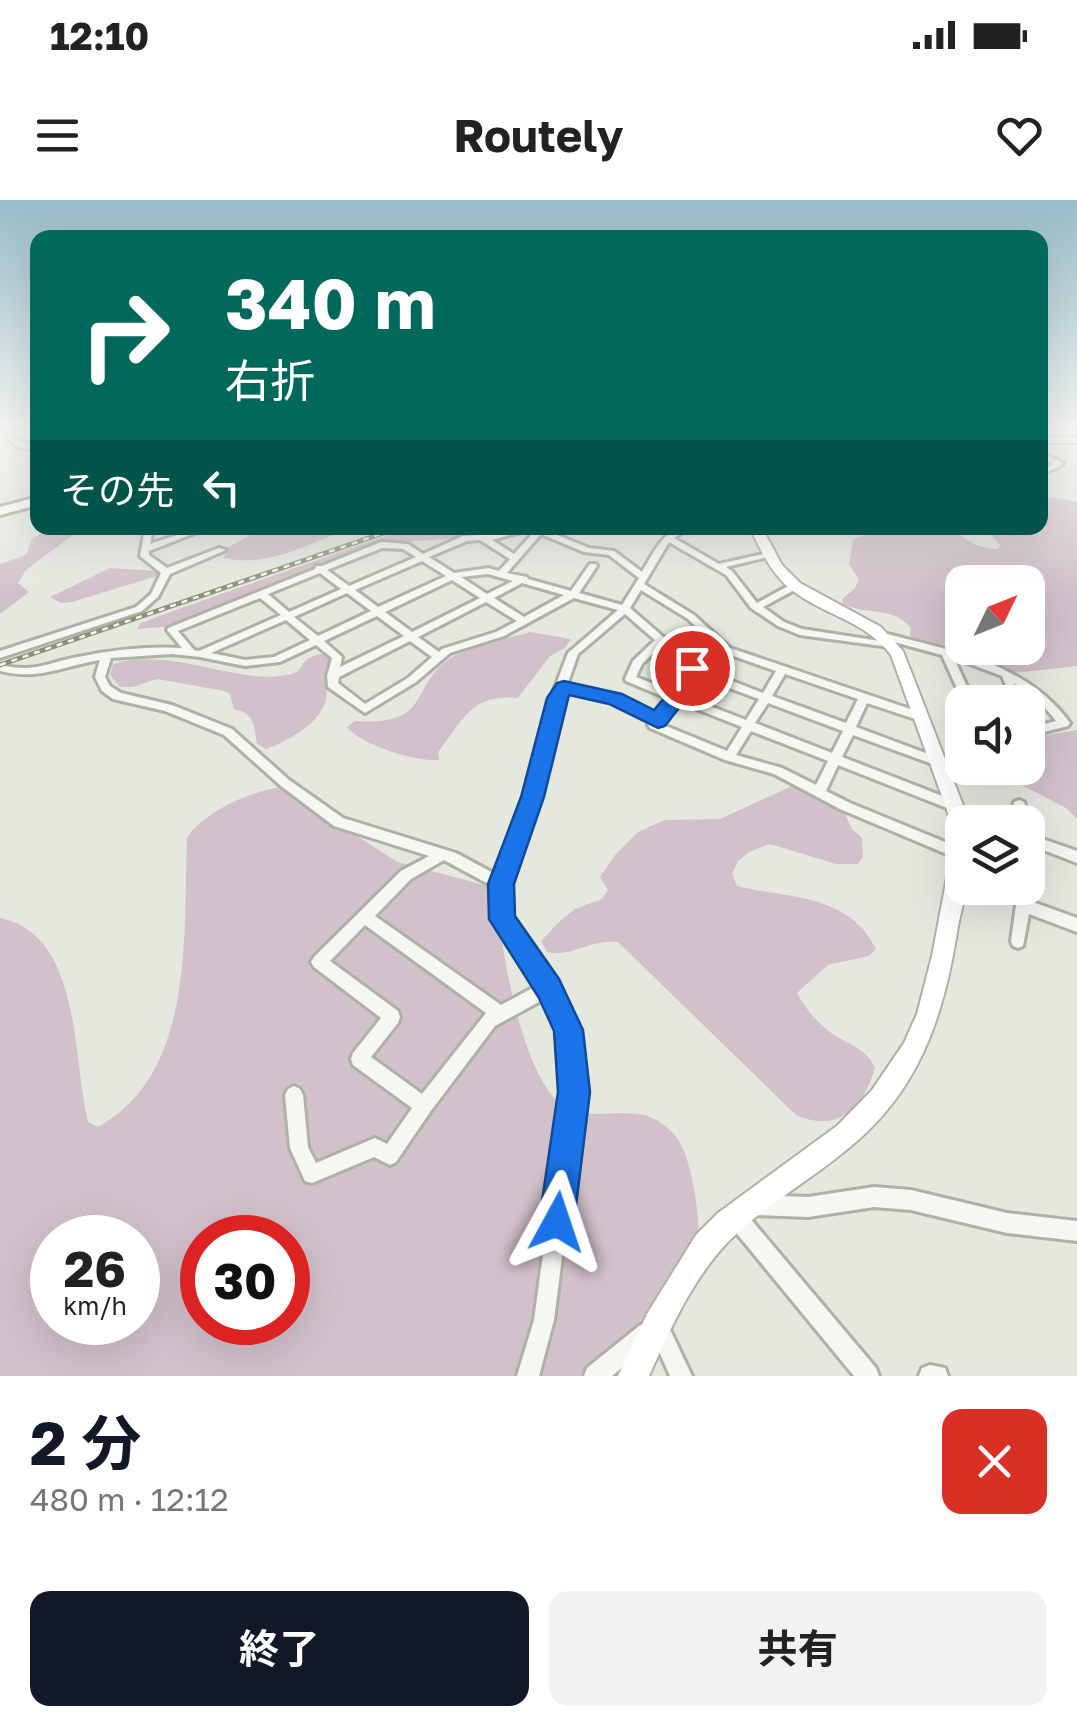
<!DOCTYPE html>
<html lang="ja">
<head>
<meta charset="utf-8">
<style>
  :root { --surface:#fff; --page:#f2f2f2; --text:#222; --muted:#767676; --accent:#111827 }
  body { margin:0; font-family:"Golos Text","Noto Sans JP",sans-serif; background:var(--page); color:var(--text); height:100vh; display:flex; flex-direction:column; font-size:38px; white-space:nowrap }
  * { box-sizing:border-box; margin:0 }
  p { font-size:32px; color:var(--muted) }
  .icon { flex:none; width:55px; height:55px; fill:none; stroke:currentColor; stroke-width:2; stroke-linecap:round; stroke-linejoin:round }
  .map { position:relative; height:1176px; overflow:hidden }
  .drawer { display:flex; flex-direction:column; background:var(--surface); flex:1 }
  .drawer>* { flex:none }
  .guide { position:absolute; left:30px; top:30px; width:1018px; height:305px; border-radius:20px; box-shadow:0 10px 40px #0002; background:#00695c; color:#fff; overflow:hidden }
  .needle { width:65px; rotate:47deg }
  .tools { position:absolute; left:945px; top:365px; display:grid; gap:20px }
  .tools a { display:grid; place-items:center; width:100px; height:100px; border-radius:20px; background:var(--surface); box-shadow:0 10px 40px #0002; font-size:50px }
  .speed { position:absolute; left:30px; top:1015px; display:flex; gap:20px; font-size:50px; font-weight:700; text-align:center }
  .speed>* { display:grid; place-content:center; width:130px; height:130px; border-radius:50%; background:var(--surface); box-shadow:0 10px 40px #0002; line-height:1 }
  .speed small { font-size:25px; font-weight:400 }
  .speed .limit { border:15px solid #d22; background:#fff; color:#111 }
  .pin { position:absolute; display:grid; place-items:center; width:85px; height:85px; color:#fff; margin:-42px; border:5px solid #fff; border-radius:50%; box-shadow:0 2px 10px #0007 }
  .me { position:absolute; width:110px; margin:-55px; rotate:5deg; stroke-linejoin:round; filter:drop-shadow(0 0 8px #0008) }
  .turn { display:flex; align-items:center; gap:35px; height:210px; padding:0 30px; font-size:45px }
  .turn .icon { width:130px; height:130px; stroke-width:2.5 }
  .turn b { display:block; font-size:70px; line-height:85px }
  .then { display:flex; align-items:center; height:95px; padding:0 30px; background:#0003; gap:20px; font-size:38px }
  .round { display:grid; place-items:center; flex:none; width:105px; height:105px; border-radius:20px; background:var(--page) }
  .overview { display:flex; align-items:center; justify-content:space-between; height:170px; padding:0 30px }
  h1 { font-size:60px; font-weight:700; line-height:75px; color:var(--accent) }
  .cta { display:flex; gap:20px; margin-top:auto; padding:20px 30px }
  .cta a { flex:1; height:115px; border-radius:20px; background:var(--accent); color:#fff; font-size:40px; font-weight:700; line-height:115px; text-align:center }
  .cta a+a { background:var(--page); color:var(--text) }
  .status { display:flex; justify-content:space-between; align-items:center; height:70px; padding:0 50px; background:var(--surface); direction:ltr }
  .status svg { height:28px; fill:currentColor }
  header { display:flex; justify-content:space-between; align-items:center; height:130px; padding:0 30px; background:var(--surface); font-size:45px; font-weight:700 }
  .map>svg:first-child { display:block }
  .green { fill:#d2c0ca; fill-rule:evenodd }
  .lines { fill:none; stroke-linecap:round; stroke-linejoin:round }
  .street-casing { stroke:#adb2a4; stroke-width:6 }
  .secondary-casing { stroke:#adb2a4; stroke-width:4 }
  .highway-casing { stroke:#979f87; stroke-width:6 }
  .street { fill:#f5f7f2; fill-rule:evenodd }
  .secondary { fill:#fff; fill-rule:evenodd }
  .highway { fill:#fff; fill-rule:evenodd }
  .rail-casing { stroke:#899279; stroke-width:5 }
  .rail { stroke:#f4f6ef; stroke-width:2.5; stroke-dasharray:6; stroke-linecap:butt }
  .route { fill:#1a73e8; stroke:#114b97; stroke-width:2.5 }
</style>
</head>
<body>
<div class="status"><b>12:10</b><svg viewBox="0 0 49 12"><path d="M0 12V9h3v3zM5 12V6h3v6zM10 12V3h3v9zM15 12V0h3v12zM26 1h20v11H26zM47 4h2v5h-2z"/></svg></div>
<header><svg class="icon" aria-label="menu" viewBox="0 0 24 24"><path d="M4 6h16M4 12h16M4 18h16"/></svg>Routely<svg class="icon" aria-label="heart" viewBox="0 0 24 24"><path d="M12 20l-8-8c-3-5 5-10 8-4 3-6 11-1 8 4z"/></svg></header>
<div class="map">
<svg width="1077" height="1176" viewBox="0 0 1077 1176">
  <rect width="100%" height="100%" fill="#e5e8df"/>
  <!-- green -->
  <g class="green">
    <path d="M1040,295l37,7v164l-64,7 -42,-20 -55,-14 -6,-3 1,-8c-20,-23 -43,-12 -68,-24l-1,-5 12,-10 5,-9 -10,-16 4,-24c19,-10 73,-19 93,-12 23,8 20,19 51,21l3,-4 -15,-17h55zM962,382h66v66h-66z"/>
    <path d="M239,328h112c-41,15 -82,40 -127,30l3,-10 22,-12z"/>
    <path d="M408,328h113l-28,8 -119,8 -199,82 -38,3 4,-6 35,-13z"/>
    <path d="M48,329l26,5 -48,36 -8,13 11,9 -29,22v-50l26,-9 6,-16z"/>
    <path d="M110,368l48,3 -1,5 -85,26 -11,1 -11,-6z"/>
    <path d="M530,432l41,7 -6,9 -15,8 -32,42c-47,-4 -53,20 -80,54l1,8c-23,2 -78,-15 -92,-33l8,-6c82,5 50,-37 101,-66 21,-12 51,-16 74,-23z"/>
    <path d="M321,454l13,7 -9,22c11,32 -33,57 -59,66l-9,-5c-3,-18 -2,-31 -23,-35l-4,-15 -5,-3 -68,-12 -24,8h-13l-10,-12 3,-11c63,-19 134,27 184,8 9,-8 4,-14 24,-18z"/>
    <path d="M1077,530v89l-11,-11 -54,-28 -10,-12h26v-30z"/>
    <path d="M794,585l50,27 8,17 10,9 1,19 -5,7h-22l-66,-20 -21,8 -11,9 -6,13 5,12c52,13 111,7 139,63l-7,7 -41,9 -31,28c8,15 19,28 33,39 16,12 37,16 45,36 -12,41 -36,64 -78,48l-179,-174c-30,-3 -42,15 -71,10l-6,-11 21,-22 13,-10 27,-10 6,-9 -8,-13 15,-22 23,-23 26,-12 56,-1z"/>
    <path d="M283,587l114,75 91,24 9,9c3,52 24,175 63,209 22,19 63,3 90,13 9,3 24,15 29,24 17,28 27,112 14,142 -14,32 -36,63 -53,93h-640v-458c82,17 72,139 88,204l10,5c98,-54 85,-194 89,-289 16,-26 66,-48 96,-51zM52,1038h86v84h-86zM202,1038h86v84h-86z"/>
  </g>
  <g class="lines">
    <defs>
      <g id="street">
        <path d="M27,230h10l1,7 -6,-4 -17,5 12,7 11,-4v5c-15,6 -21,1 -32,-9z"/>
        <path d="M1040,253l22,9 1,2 -23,12v-5l13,-7 -13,-6z"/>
        <path d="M145,328h8l-3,16 48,-16h10l-59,23v4l18,13 52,-20 7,2 -56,24 -12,23 -16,14 -142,47v-7l136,-44 15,-13 10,-21 -21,-17z"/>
        <path d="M517,328h23l49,20 25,3 28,21c11,-18 22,-45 45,-44l-13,10 45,26 53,-12v4l-46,11 6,4 25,32 35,-19h6v4l-35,19 21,15 18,7 91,14 4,1v4l-97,-13 -22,-9 -27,-18 -25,-33 -57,-33 -25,42 50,31 36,33 195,66 2,3 -6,4 -54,-18 -11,24 83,31 23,1v8l-24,-1 -85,-31 -11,22 116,45 1,3 -1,3 30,10 2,4h-21l-17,-5 -1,-4 1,-3 -114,-45 -12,26 24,12 112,46 -1,11 -121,-51 -66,-35 -49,-14 -75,-32 -2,-3 2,-3 -38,-20 -47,-10 -27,105 -30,87 1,33 46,66 21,48 7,61 -29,228 -15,56h-22l17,-56 31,-228 -5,-61 -14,-33 -51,28 -65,86 -34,50 -6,3 -16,-8 -62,26 -7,-2 -15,-33 -5,-53 3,-6 6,-3 6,3 3,6 5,52 8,16 59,-25 12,6 25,-36 -59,-43 -2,-6 2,-6 28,-35 -67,-51 -3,-5 3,-5 87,-86 28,-15 -95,-30 -53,-40 -57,-51 -59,-24 -52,-12 -11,-8 -7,-14 5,-17c-38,6 -61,21 -100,11v-6c35,8 46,-2 78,-8 34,-7 69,-11 104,-9l-15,-18 1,-2 147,-59 1,-3h6l59,-24 27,2 15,10 40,-18 31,-2zM524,331l10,1 -20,22 -22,-14zM541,334l43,18 25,3 30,23 -17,27 -43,-12 18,-27 -1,-2h-6l-19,27 -43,-12 -1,-2 -20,-4zM480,340l30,19 -11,12 -11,-3 -34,5 -25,-16 38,-16zM382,348l21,1 13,8 -67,29 -22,-16zM422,361l24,15 -68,31 -23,-17zM320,373l21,16 -52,23 -21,-18zM488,374l25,7 -26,13 -26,-17zM452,380l28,18 -68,34 -27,-20zM522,383l42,12 -40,22 -30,-19zM641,390l47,29 22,22 -18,21 -62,-54zM347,393l24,18 -53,25 -24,-19zM260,398l21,17 -82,36 -5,-1 -16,-19zM574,398l44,12 -50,43 -17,45 -25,99 -29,78 -41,-22 -113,-35 -54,-38 -57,-51 -60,-24 -51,-12 -11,-7 -5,-9 6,-19 61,-4 28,3 45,9 35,-4 36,-17 16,13 -5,18 1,11 37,26 51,-31 34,-29 54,-17zM486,402l31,19 -21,11 -54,17 -3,3 -21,-15zM625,414l30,26 -22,21 -8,18 1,2 43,18 -13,16 -37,-19 -52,-11 11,-31zM377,416l27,20 -64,31 2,-10 -18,-16zM286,420l24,20 -36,17 -29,3 -34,-7zM410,441l22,16 -24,21 -43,26 -27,-21 1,-6zM661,446l30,26 -16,20 -39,-15 6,-13zM717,447l5,5 54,19 -13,22 -64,-25zM785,474l73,25 -12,24 -74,-27zM699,477l60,22 -13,21 -62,-24zM679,502l63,25 -15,24 -66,-27zM768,503l75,28 -11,22 -77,-30zM751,531l77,30 -12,24 -34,-17 -46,-13zM444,660l50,27 1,32 43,66 -37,20 -126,-89 36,-37zM365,725l121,88 -64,81 -51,-37 27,-34 2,-6 -2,-6 -68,-50z"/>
        <path d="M887,434c66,17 140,29 183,89l-2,3 -40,10v-8l28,-7c-12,-16 -25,-28 -42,-38l10,19h-11l-11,-26 -48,-18 20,44h-11l-21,-47 -59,-16v-4z"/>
        <path d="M1019,600l5,2 1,3v17h-13l2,-20z"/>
        <path d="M1028,634l49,17v12l-49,-19z"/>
        <path d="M1028,687l2,14 47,17v14l-48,-18 -6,32 -5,2 -5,-2 -2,-5 5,-36 -2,-17z"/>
        <path d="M874,987l37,3 96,23 70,8v20l-70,-8 -96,-23 -37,-3 -66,10 -54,-2 -7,-3 -3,-7 3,-7 7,-3 54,2z"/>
        <path d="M736,1007l7,3 133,158 3,8h-25l-125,-152 -3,-7 3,-7z"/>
        <path d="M659,1117l7,4 26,55h-22l-16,-36 -42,36h-28l3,-8 52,-42 7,-4 4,2 2,-3z"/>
        <path d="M930,1165l15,3 3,8h-29l3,-8z"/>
      </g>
      <g id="secondary">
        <rect x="1040" y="237" width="37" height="6"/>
        <path d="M750,328h12l20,37 18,18 81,44 22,24 63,162 2,9h-6c0,22 1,49 2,67 1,12 -4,26 -6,37 -10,65 -27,131 -70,183 -42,52 -104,81 -152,125 -40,37 -65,93 -87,142h-31l29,-62 49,-79 22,-22 120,-88 34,-35 32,-47 13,-29 15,-58 21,-111 -5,-32 -57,-158c-27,-36 -70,-40 -103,-68 -18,-16 -28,-38 -38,-59z"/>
      </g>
      <path id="highway" d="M38,297v8l-38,10v-8z"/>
    </defs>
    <!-- street casing -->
    <use href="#street" class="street-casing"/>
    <!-- secondary casing -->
    <use href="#secondary" class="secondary-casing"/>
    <!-- highway casing -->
    <use href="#highway" class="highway-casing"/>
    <!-- street -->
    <use href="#street" class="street"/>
    <!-- secondary -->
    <use href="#secondary" class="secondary"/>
    <!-- highway -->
    <use href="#highway" class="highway"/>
    <defs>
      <path id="rail" d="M0,465l398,-137"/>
    </defs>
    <!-- rail casing -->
    <use href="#rail" class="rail-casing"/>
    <!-- rail -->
    <use href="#rail" class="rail"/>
  </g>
  <!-- sky -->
  <linearGradient id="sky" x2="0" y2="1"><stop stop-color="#97bcc9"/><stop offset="0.58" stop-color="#f3f5f1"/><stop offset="1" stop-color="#f3f5f1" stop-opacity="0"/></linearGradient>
  <rect width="1077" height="395" fill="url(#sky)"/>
  <!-- route -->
  <path class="route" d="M692,462l15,10 -42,54 -7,2 -49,-24 -40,-9 -25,102 -30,87 1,32 44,63 24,51 7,62 -16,130 -5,12 -12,5 -13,-5 -5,-12 19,-130 -4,-61 -15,-33 -50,-79 -1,-35 33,-87 26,-99 10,-15 7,-2 58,13 32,16 31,-37 -3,-5 3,-4z"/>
</svg>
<div class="tools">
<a><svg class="needle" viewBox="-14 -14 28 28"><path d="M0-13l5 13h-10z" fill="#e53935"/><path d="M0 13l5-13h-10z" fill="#767676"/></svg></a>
<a><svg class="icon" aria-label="sound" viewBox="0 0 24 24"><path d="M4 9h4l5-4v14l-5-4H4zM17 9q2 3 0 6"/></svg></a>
<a><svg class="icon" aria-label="layers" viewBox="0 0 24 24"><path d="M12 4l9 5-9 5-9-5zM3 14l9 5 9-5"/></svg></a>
</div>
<div class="speed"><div>26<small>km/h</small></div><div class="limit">30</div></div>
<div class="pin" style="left:692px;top:468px;background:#d93025"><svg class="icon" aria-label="arrive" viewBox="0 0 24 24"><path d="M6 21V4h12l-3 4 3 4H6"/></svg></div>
<svg class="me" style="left:557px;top:1022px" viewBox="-20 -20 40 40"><path d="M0-17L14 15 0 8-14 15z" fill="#1a73e8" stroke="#fff" stroke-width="4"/></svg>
<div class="guide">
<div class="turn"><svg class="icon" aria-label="right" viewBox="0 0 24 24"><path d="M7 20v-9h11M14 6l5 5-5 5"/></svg><div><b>340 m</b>右折</div></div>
<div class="then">その先<svg class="icon" aria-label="left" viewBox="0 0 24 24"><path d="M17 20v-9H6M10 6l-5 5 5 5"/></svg></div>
</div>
</div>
<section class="drawer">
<div class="overview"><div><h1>2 分</h1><p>480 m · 12:12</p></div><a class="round" style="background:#d93025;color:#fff"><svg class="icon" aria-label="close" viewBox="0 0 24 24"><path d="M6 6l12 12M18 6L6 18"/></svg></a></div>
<div class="cta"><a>終了</a><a>共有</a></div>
</section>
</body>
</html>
